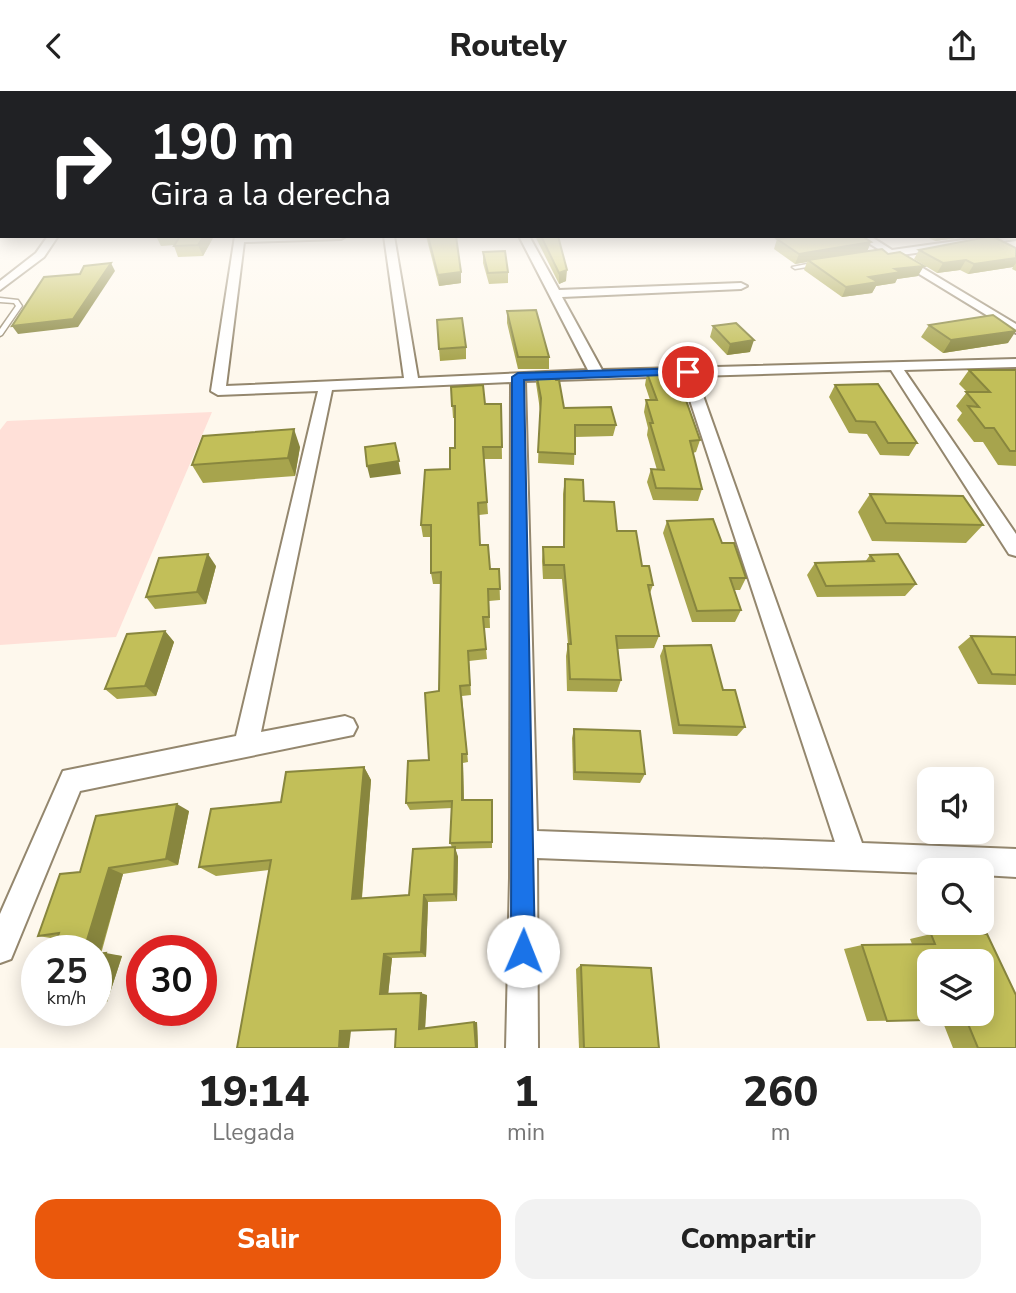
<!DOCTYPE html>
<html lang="es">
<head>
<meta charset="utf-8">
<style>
  :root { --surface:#fff; --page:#f2f2f2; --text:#222; --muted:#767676; --accent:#ea580c }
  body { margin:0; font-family:"Nunito Sans",sans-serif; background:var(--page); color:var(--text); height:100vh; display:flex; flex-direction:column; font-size:26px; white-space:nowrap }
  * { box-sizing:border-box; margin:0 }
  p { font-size:23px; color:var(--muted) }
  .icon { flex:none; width:38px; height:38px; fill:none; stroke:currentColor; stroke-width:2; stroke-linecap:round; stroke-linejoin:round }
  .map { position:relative; height:957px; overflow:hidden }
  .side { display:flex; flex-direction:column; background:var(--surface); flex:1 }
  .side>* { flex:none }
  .top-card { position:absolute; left:0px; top:0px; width:1017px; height:147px; box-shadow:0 4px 18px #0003; background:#202124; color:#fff; overflow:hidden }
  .buttons { position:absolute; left:917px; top:676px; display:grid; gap:14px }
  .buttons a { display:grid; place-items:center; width:77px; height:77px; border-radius:14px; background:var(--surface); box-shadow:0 4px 18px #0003; font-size:35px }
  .speed { position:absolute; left:21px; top:844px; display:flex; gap:14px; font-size:35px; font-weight:700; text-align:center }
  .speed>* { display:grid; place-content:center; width:91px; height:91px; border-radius:50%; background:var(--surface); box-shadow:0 4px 18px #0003; line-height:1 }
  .speed small { font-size:18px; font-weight:400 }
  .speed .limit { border:10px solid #d22; background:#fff; color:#111 }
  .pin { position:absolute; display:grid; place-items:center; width:60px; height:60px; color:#fff; margin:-30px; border:4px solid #fff; border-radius:50%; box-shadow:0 2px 7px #0007 }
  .me { position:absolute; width:77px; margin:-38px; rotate:1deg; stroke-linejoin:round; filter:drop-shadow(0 0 5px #0008) }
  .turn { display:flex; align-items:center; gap:24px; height:147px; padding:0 35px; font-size:32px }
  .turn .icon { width:91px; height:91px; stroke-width:2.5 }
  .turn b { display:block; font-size:49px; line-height:60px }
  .eta { display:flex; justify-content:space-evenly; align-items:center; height:119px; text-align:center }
  .eta b { font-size:42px; font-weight:800; line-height:49px }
  .button { display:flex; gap:14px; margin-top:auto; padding:14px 35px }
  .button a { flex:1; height:80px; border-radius:21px; background:var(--accent); color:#fff; font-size:28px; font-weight:800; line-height:80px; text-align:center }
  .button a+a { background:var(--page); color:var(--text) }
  header { display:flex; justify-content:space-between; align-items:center; height:91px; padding:0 35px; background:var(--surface); font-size:32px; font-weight:800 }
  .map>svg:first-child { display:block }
  .green { fill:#ffe0d8 }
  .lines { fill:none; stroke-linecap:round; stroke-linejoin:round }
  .lane-casing { stroke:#94876e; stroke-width:3 }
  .street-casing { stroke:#94876e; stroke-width:4 }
  .lane { fill:#fff; fill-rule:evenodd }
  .street { fill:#fff; fill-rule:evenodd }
  .wall { fill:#a7a44d }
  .shaded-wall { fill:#88863e }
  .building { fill:#c2bf59; stroke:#88863e; stroke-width:2; fill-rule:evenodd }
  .route { fill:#1a73e8; stroke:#114b97; stroke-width:2 }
</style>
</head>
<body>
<header><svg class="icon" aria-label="back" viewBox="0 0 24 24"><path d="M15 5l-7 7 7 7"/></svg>Routely<svg class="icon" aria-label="share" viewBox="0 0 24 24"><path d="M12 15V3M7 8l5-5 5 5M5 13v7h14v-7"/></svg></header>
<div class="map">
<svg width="1016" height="957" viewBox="0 0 1016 957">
  <rect width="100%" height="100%" fill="#fef8ed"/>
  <!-- green -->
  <path class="green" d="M212,321l-96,225 -116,8v-215l7,-9z"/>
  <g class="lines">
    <defs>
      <g id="lane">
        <path d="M817,171l3,2 -1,1 -24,4 -3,-2z"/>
        <path d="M0,207l18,2 4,6 -20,29 -2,1v-7l16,-23 -2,-3 -14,-1z"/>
      </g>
      <g id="street">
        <path d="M1016,142v6l-115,16 115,69v9l-159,-97h13l22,14 100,-14h23z"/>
        <path d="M48,145h10l-14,21 -44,33v-9l36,-28z"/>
        <path d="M235,145h111l-5,3 -97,3 -18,144 178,-8 -20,-142h10l24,142 170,-8 -69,-134h10l30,54 182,-7 6,3 -6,3 -179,8 40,73 414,-11v8l-112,3 112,164v22l-7,-2 -118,-184 -195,6 166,467 154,6v28l-34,-2v-5h-53v3l-392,-15 1,190h-32l4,-170 1,-496 -179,8 -71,342 84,-16 8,3 4,8 -4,8 -273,56 -69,168 -11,4v-49l63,-143 173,-35 82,-345 -100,4 -7,-4zM682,285l153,466 -298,-11 -12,-450z"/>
      </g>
    </defs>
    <!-- lane casing -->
    <use href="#lane" class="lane-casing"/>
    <!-- street casing -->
    <use href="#street" class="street-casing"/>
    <!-- lane -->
    <use href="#lane" class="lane"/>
    <!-- street -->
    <use href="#street" class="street"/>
  </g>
  <!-- wall -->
  <g class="wall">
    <path d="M156,145h58l-11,20 -25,1 -4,-11 1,-1 -14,1z"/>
    <path d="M426,145h30l5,47 -22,3z"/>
    <path d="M535,145h23l8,45 -7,3z"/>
    <path d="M925,145h43l-33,5z"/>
    <path d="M777,148l90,12 51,25 -21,3 -2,4 -19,3 -4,7 -30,4 -38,-27 3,-8 -12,2 -21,-15z"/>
    <path d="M1016,157v23l-4,-2 1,-2 -45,7 -8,-4 -23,3 -23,-14 5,-9z"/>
    <path d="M483,161l25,20v11l-19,1 -6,-21z"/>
    <path d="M507,220l42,46v12h-31l-11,-46z"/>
    <path d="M929,234l79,18 -65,10 -22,-16z"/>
    <path d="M713,235l37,26 -23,3 -17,-18z"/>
    <path d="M466,256v12l-26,2 -1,-12z"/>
    <path d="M969,279h47v96l-18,-1 -15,-23h-9l-17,-22 5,-7 -6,-7 11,-14 -8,-8z"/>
    <path d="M536,281l28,36 52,17 -3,11 -38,1 -1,28 -36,-2 2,-53 -4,-27z"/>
    <path d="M647,282l53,67 -4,12 -3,1 9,36 -4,12 -45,-1 -6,-18 4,-13 6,1 -10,-35 1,-7 -4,-16 2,-12h4l-5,-15z"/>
    <path d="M835,294l82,58 -8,13 -29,-1 -13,-21 -18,-1 -20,-36z"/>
    <path d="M451,296l34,17h16l1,55h-18l4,55 -9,1 1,30 10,24h9l1,31 -11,1 1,27h-6l3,31 -18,2 2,34 -9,1 6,66 -5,1 1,37h28v48l-37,1 3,8 -1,44 -29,1 -2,55 -34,1 -4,36 39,1 -2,33 52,-6 1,26 -82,-19 -127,-159 -53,6 -17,-9 82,-65 83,-35 7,13 -9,118 47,-3 43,-48 -2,-4 2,-35 -42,2 -4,-7 23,-43 10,-69 2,-107h-8l-2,-11v-36h-8l-2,-12 29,-56 5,-21v-30h-2z"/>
    <path d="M300,356l-5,29 -92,7 -11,-18z"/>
    <path d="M565,388l19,22 33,30 25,35 11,19 -3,8 9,43 -5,12 -36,1 3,31 -4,12 -50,-1 -1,-35 2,-12 -6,-65h-19l-1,-18 1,-14h20v-53z"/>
    <path d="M870,403l113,31 -17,18 -94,-2 -14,-29z"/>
    <path d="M667,430l79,57 -6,12h-6l7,20 -6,12h-43l-29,-89z"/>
    <path d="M870,464l46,29 -11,12 -88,1 -10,-22 8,-12 50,-1z"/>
    <path d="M216,475l-10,38 -51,5 -9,-12z"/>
    <path d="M165,540l9,11 -18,54 -39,3 -12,-10z"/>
    <path d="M971,545l45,1v48l-38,-1 -20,-37z"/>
    <path d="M664,555l59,44 22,37 -8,9 -64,-2 -13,-78z"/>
    <path d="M574,638l71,45 -5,9 -67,-3 -1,-42z"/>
    <path d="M189,720l-11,54 -55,9 -22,80 21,2 -15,46 -11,1v-53l-39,-11 -19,-3 42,-64z"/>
    <path d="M931,843l85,114h-63l-11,-28 -75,1 -23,-72 18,-4 50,-1 -2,-5z"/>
    <path d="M581,874l78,83h-80l-3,-79z"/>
  </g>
  <!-- shaded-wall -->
  <g class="shaded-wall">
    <path d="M204,145h10l-11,20 -5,-11z"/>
    <path d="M938,145h30l-33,5z"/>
    <path d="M871,151l-4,10 -59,8 -1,2 -12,2 4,-10z"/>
    <path d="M1016,167v5l-3,4 -45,7 6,-10z"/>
    <path d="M966,169l-6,10 -23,3 6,-10z"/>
    <path d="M111,172l4,8 -37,56 -60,7 -6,-8z"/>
    <path d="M924,175l-6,10 -21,3 -2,4 -19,3 -4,7 -30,4 4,-10 23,-10 26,-8z"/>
    <path d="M567,179l-1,11 -7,3v-11z"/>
    <path d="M461,181v11l-22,3 -1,-11z"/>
    <path d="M1016,240l-8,12 -65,10 8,-13z"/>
    <path d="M754,249l-4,12 -23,3 3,-11z"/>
    <path d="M294,338l6,18 -5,29 -7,-18z"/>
    <path d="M395,352l6,31 -31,4 -3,-12z"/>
    <path d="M208,463l8,12 -10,38 -9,-12z"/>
    <path d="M165,540l9,11 -18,54 -11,-10z"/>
    <path d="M462,663l1,9 1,45 -2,-8z"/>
    <path d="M364,676l7,13 -10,126 -9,-7z"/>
    <path d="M177,713l12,7 -11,54 -12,-6z"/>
    <path d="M455,756l3,10 -1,44 -3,-7z"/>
    <path d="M109,777l14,6 -24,83h-3v-7h-12z"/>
    <path d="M424,804l4,7 -2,55 -5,-5z"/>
    <path d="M106,862l16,3 -15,46h-11v-18z"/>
    <path d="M384,863l8,4 -4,38 -8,-2z"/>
    <path d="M421,902l6,2 -2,34h-6z"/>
    <path d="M474,931h3l1,26h-2z"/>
    <path d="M340,940h11l-2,17h-10z"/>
  </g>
  <!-- building -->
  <g class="building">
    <path d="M180,145h24l-6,9 -24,1z"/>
    <path d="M428,145h28l5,36 -23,3z"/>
    <path d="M541,145h17l9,34 -8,3z"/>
    <path d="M801,145h61l9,6 -72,12 -22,-15z"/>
    <path d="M992,145l24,12v10l-42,6 -8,-4 -23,3 -24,-13z"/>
    <path d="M882,158l6,5 12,-2 24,14 -29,3 6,3 -32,5 9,5 -32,5 -38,-27z"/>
    <path d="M505,160l3,21 -20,1 -5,-21z"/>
    <path d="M111,172l-38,56 -61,7 32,-49 36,-3 4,-8z"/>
    <path d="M536,219l13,47h-31l-11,-46z"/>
    <path d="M993,224l23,16 -65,9 -22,-15z"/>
    <path d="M462,227l4,29 -27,2 -2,-29z"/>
    <path d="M736,232l18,17 -24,4 -17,-18z"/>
    <path d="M969,279h47v81h-6l-16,-23h-9l-17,-22 11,1 -13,-15h24z"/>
    <path d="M536,281h17l3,8h3l5,28 47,-1 5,18h-41v29l-37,-2 3,-54z"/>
    <path d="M676,281l24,68 -10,1 12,48 -46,-1 -5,-19 13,1 -14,-47h3l-7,-23h11l-10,-27z"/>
    <path d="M878,293l39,59h-29l-13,-21 -19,-1 -21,-36z"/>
    <path d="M483,294l2,19h16l1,43h-19l4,55 -9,1 2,42h8l2,24h9l1,20h-12l1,28h-6l3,32 -18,2 2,34 -10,1 7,68h-5v46h30v42l-42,1 2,-42 -46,2 2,-42 21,-1 -4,-67 14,-2 2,-119 -10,1v-48h-10l4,-55 25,-1v-21h5v-42h-3l-1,-19z"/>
    <path d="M294,338l-6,29 -96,7 11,-29z"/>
    <path d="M395,352l4,18 -32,5 -2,-19z"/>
    <path d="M565,388l18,1 1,21 30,1 3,29h19l6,35h7l4,19h-5l11,51h-43l5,44 -51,-1 -2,-35h3l-7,-79h-20l-1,-18h21z"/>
    <path d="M870,403l93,2 20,29 -97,-2z"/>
    <path d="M713,428l9,24h12l12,35h-16l11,32 -44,1 -30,-90z"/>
    <path d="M208,463l-11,38 -51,5 13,-39z"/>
    <path d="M898,463l18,30 -90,2 -11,-23 59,-2 -4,-6z"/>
    <path d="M165,540l-20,55 -40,3 22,-55z"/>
    <path d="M971,545l45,1v38l-24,-1z"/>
    <path d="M711,554l12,45h12l10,37 -66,-2 -15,-79z"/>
    <path d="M574,638l66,2 5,43 -70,-2z"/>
    <path d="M364,676l-12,132 57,-4 4,-46 42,-2 -1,47 -30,1 -3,57 -37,2 -4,40 41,-1 -2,36 55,-7 2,26h-81l1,-19 -56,2 -1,17h-102l34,-188 -72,7 12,-58 70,-7 5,-30z"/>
    <path d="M177,713l-11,55 -57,9 -25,82h-31l6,-17 -21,3 22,-62 20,-2 16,-56z"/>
    <path d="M931,843h56l29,61v53h-38l-12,-29 -79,2 -25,-76 73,-1zM929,870h53v52h-53z"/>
    <path d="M106,862l-10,31v-30z"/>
    <path d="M581,874l70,3 8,80h-75z"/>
    <path d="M37,902v11h-5z"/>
  </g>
  <!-- sky -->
  <linearGradient id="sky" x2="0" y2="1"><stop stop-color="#81b4b2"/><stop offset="0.51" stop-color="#fffcf7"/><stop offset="1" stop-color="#fffcf7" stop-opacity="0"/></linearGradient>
  <rect width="1016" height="271" fill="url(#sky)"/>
  <!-- route -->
  <path class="route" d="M688,277l6,4 -2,2 -168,6 11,571 -3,9 -9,3 -9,-3 -3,-9 1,-574 6,-4z"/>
</svg>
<div class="buttons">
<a><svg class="icon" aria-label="sound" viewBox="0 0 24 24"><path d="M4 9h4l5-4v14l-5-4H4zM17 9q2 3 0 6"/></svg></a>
<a><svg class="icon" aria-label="search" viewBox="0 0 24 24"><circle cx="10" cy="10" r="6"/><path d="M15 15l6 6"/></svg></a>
<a><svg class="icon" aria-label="layers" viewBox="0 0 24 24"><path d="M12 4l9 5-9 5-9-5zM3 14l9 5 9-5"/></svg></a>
</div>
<div class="speed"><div>25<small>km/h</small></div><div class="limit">30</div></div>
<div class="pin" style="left:688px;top:281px;background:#d93025"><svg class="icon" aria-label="arrive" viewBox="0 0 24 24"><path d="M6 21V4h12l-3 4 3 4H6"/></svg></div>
<svg class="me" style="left:523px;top:860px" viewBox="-20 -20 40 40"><circle r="19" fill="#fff"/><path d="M0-13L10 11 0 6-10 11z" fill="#1a73e8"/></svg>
<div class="top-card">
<div class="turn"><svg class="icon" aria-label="right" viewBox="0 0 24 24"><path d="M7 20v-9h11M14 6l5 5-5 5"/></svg><div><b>190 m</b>Gira a la derecha</div></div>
</div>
</div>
<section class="side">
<div class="eta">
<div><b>19:14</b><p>Llegada</p></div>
<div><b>1</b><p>min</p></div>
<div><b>260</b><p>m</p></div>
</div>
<div class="button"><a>Salir</a><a>Compartir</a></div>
</section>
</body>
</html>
